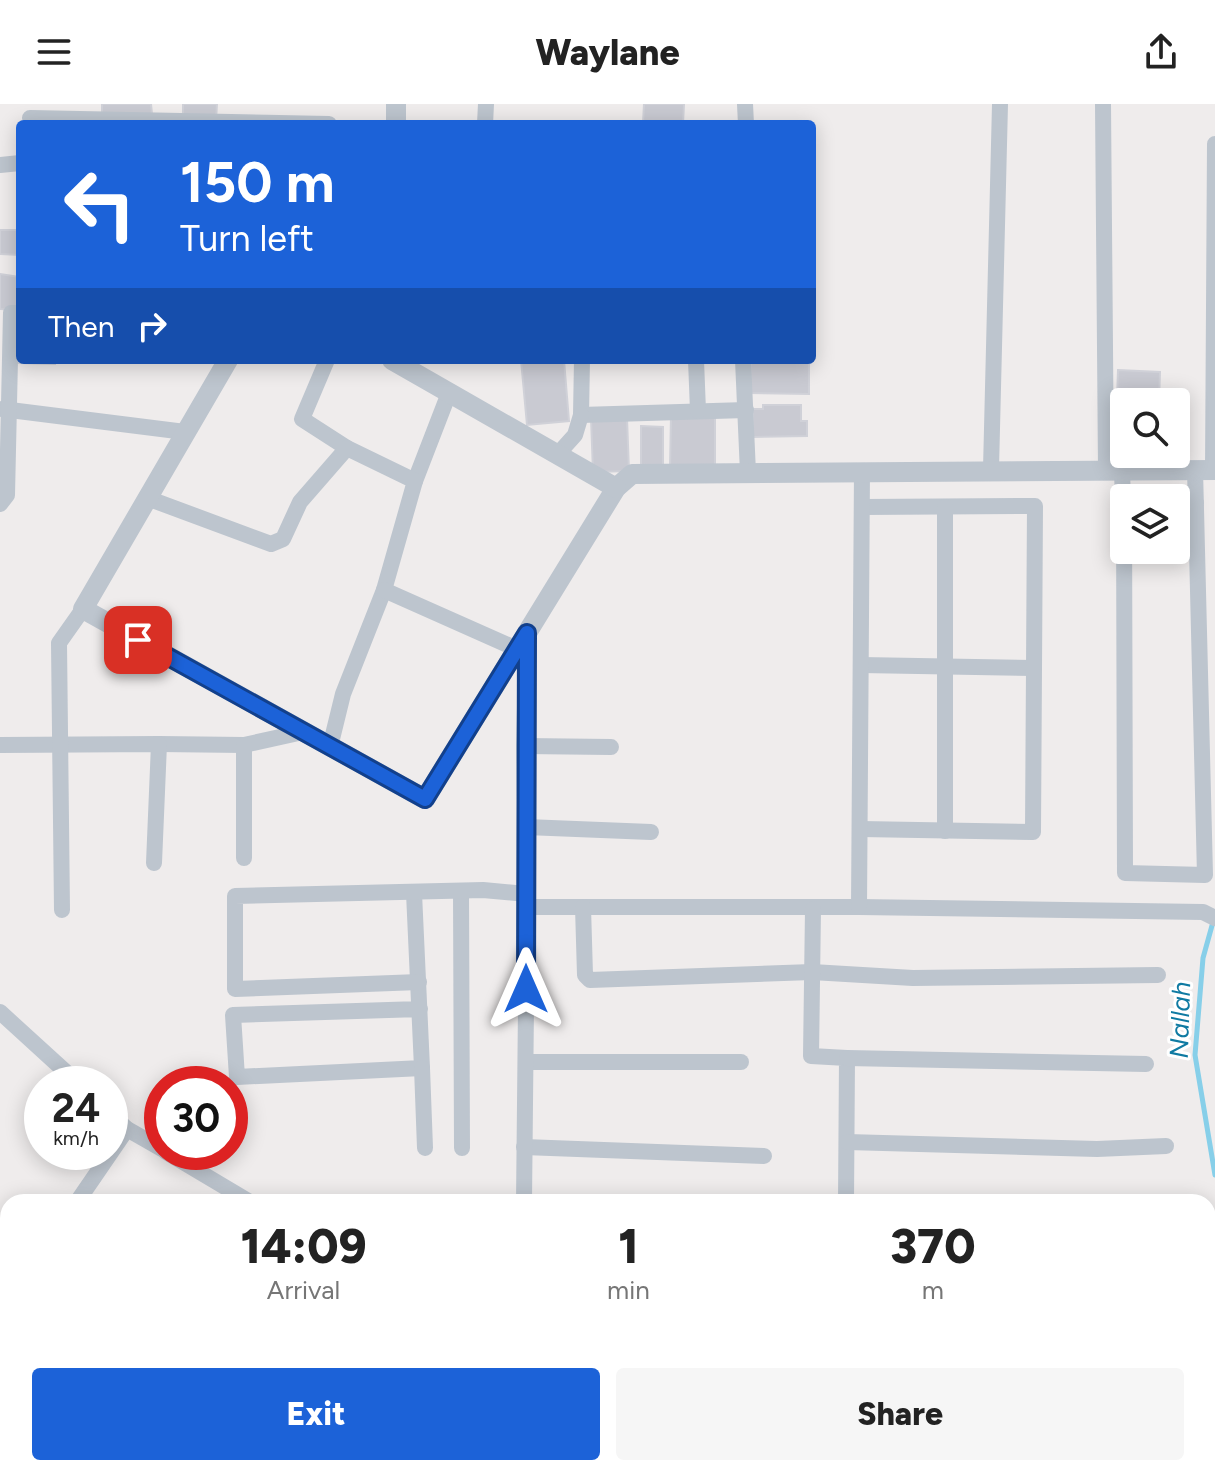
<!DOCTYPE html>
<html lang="en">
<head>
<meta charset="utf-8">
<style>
  :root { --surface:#fff; --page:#f6f6f6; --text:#222; --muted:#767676; --accent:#1c62d8 }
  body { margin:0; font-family:Figtree,sans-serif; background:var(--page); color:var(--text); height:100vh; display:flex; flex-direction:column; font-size:30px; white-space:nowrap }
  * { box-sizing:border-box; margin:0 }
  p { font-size:26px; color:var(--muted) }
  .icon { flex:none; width:44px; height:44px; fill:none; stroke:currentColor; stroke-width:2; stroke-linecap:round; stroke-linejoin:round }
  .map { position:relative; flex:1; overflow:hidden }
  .side { position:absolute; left:0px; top:1090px; width:1216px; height:282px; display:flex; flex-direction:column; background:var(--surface); border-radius:24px 24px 0 0; box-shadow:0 4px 20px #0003 }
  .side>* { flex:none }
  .banner { position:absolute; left:16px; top:16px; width:800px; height:244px; border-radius:8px; box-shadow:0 4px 20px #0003; background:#1c62d8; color:#fff; overflow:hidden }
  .tools { position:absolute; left:1110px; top:284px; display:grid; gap:16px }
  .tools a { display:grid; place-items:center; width:80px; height:80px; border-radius:8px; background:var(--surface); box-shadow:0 4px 20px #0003; font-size:40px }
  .speed { position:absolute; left:24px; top:962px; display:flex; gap:16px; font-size:40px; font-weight:700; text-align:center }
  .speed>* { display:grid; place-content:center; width:104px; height:104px; border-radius:50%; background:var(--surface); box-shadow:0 4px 20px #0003; line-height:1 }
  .speed small { font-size:20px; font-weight:400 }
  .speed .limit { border:12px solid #d22; background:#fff; color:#111 }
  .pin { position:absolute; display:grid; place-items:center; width:68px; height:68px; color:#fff; margin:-34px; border-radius:16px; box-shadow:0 4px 12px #0006 }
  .me { position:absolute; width:88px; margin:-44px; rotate:0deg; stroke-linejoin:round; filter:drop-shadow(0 0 6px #0008) }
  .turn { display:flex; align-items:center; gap:28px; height:168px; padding:0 32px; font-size:36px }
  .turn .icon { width:104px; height:104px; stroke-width:2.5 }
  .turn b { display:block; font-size:56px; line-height:68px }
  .then { display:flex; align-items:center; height:76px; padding:0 32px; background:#0003; gap:16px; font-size:30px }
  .eta { display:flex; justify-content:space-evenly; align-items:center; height:136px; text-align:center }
  .eta b { font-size:48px; font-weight:800; line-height:56px }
  .cta { display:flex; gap:16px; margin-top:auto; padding:16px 32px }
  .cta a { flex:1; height:92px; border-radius:8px; background:var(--accent); color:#fff; font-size:32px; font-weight:800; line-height:92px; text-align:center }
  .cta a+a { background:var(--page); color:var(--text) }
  header { display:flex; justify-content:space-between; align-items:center; height:104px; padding:0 32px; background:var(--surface); font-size:36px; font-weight:800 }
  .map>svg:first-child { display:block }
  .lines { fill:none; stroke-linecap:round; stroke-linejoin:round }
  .stream { stroke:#87cfe9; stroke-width:5 }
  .building { fill:#c9cad2; stroke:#d0d1d8; stroke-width:2 }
  .minor { stroke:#bdc5ce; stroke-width:16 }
  .tertiary { stroke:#bdc5ce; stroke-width:20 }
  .route-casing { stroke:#12408c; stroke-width:20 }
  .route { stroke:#1c62d8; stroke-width:14 }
  .labels { text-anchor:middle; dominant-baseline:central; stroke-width:6; stroke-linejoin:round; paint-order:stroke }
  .water-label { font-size:26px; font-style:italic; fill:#0f7aa2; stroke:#fff }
</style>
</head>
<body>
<header><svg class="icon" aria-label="menu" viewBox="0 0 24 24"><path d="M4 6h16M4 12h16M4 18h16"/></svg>Waylane<svg class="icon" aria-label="share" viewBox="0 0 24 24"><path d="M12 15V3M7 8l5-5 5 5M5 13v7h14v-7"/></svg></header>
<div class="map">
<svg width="1215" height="1371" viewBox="0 0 1215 1371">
  <rect width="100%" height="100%" fill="#efecec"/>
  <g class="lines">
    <!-- stream -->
    <g class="stream">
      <path d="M1213,818l-10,36 -8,97 20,120"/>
      <path d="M1212,1371l3,-154"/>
    </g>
  </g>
  <!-- building -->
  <g class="building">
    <path d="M102,0h49l1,10 -50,1z"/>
    <path d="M183,0h34l-1,16 -33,-1z"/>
    <path d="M644,0h40l-1,20 -40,-1z"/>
    <path d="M0,126h20v25l-20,-1z"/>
    <path d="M0,170l20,3v33l-20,-1z"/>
    <path d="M19,217l1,39h35v4l-37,-1z"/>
    <path d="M521,256h43l5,61 -42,4z"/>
    <path d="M751,256h58v34l-59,-1z"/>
    <path d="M1118,266l42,2 -1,30h-35v52l33,1 -42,-1z"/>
    <path d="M763,301h38v16h6v15l-54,1v-28h10z"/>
    <path d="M671,311h44v54h-45z"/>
    <path d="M591,314h36l2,53 -36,1z"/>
    <path d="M641,322l22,1v39h-22z"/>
  </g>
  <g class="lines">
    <!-- minor -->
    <g class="minor">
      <path d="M745,0l1,20"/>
      <path d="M1103,0l3,365"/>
      <path d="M30,14l299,6"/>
      <path d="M485,20l1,-20"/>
      <path d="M0,61l20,-2"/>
      <path d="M327,256l-25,59 45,29"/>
      <path d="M582,256l-1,55 165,-5"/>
      <path d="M696,256l2,51"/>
      <path d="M743,256l5,113"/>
      <path d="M2,305l183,23"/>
      <path d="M557,351l18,-20 6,-20"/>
      <path d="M991,365l9,-365"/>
      <path d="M1122,365l1,35"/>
      <path d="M1213,366l2,-326"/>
      <path d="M415,377l34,-88"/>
      <path d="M147,394l124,46 12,-5 17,-37 47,-54 68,33 -31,109 -41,104 -13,53"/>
      <path d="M1176,399h20"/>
      <path d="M0,400l7,-9 4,-182h9"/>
      <path d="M1124,400l1,369 80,2 -10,-406"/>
      <path d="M384,486l133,59"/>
      <path d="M527,529l-3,113 3,161h332l344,5 12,6"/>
      <path d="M861,561l173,3"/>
      <path d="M159,640l85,1 59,-13"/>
      <path d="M0,641l159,-1 -5,119"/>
      <path d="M524,642l87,1"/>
      <path d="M526,723l125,5"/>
      <path d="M861,725l172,3 2,-326 -173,1"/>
      <path d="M945,727v-324"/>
      <path d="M244,754v-113"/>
      <path d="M461,787l1,257"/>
      <path d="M414,789l8,175 -185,9 -4,-62 187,-6"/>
      <path d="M583,803l2,68 5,5 222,-8 101,6 245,-3"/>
      <path d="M859,803l3,-436"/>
      <path d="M813,805l-2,147 36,2 -1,144"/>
      <path d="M62,806l-3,-267 24,-34"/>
      <path d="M419,878l-184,7v-93l248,-6 43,4"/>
      <path d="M0,908l79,72"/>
      <path d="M847,954l299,6"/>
      <path d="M526,958h215"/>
      <path d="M422,964l3,80"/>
      <path d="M110,1009l17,16 35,20"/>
      <path d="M847,1038l250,7 69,-3"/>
      <path d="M524,1043l240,9"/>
      <path d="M166,1048l84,50"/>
      <path d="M77,1098l50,-73"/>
      <path d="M524,1098l3,-295"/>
      <path d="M1208,1135h7"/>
      <path d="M0,1209l8,-11"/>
      <path d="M0,1275l8,5"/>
      <path d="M154,1364l13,7"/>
      <path d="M34,1371l3,-7"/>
    </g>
    <!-- tertiary -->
    <g class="tertiary">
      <path d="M396,20v-20"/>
      <path d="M228,256l-145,249 342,190 191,-311 16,-14 583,-4"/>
      <path d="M392,256l224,128"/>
    </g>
  </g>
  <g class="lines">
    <defs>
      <path id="route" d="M138,536l287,159 102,-166 -1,356"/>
    </defs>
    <!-- route casing -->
    <use href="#route" class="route-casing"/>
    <!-- route -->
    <use href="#route" class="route"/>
  </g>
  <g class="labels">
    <!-- water labels -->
    <g class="water-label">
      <text transform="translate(1180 916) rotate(-88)">Nallah</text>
    </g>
  </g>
</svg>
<div class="tools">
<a><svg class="icon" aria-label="search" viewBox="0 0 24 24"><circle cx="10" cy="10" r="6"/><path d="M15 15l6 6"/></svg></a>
<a><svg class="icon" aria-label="layers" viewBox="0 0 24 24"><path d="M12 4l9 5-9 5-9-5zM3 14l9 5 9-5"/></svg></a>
</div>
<div class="speed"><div>24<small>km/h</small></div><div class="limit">30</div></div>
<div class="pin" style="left:138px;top:536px;background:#d93025"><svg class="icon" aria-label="arrive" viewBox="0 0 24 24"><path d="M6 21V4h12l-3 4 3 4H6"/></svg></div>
<svg class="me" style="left:526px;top:885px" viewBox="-20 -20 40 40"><path d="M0-17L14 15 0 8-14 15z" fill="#1c62d8" stroke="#fff" stroke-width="4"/></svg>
<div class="banner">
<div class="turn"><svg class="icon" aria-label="left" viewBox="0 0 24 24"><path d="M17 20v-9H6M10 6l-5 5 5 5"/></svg><div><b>150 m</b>Turn left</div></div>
<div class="then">Then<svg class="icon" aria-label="right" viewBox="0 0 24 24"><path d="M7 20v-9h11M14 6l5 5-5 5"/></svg></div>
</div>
<section class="side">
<div class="eta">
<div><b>14:09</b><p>Arrival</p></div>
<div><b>1</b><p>min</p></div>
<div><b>370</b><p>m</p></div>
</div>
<div class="cta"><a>Exit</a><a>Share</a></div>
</section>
</div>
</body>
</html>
